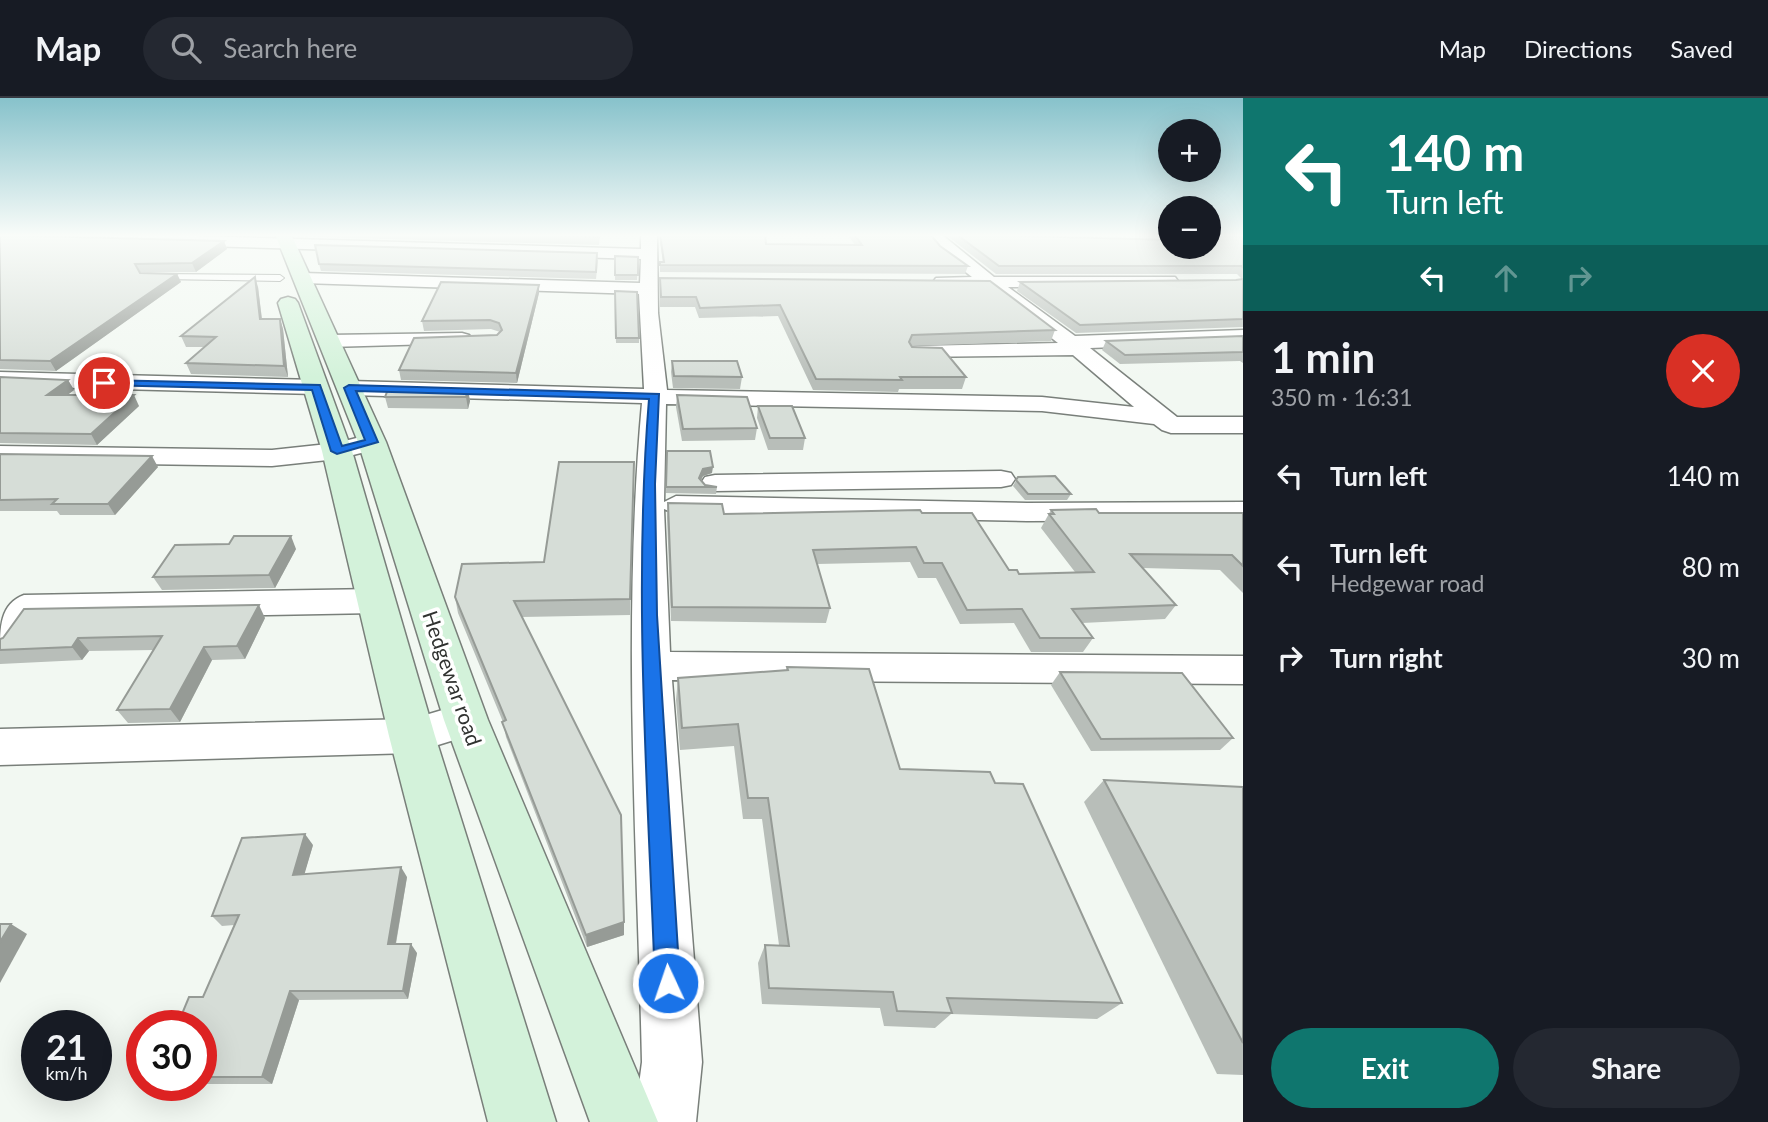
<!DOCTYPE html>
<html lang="en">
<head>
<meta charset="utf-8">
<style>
  :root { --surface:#171b24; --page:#242831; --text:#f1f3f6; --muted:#9ea1a6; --line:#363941; --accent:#0f766e }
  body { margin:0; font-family:Lato,sans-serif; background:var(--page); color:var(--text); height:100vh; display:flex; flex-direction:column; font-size:26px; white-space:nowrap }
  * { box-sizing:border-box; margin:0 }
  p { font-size:23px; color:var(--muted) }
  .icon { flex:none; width:38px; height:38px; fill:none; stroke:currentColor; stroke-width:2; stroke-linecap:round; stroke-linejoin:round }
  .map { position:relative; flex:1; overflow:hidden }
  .drawer { display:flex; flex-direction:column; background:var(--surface); width:525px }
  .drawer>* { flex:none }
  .hud { background:#0f766e; color:#fff; overflow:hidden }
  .buttons { position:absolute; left:1158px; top:21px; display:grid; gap:14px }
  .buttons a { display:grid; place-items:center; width:63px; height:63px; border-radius:50%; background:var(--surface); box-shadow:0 7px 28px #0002; font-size:35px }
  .speed { position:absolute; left:21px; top:912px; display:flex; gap:14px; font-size:35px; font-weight:700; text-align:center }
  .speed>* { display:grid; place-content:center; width:91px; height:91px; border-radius:50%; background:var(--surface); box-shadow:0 7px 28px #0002; line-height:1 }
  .speed small { font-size:18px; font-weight:400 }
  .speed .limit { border:10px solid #d22; background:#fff; color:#111 }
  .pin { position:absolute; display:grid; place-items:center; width:60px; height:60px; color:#fff; margin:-30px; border:4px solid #fff; border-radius:50%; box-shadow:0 2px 7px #0007 }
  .me { position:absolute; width:77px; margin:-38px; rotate:357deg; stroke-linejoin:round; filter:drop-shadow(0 0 5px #0008) }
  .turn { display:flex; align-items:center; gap:24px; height:147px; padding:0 28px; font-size:32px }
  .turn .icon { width:91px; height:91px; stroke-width:2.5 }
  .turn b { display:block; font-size:49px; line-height:60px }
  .lanes { display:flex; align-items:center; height:66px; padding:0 28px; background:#0003; justify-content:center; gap:35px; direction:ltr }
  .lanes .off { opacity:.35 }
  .round { display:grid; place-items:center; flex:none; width:74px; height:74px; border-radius:37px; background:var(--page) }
  .overview { display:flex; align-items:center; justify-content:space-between; height:119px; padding:0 28px }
  h1 { font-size:42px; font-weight:700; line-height:52px }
  .action { display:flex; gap:14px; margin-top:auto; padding:14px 28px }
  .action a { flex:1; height:80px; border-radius:42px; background:var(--accent); color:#fff; font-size:28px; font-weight:700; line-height:80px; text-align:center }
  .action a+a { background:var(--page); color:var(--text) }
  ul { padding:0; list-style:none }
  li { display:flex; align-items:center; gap:21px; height:91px; padding:0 28px }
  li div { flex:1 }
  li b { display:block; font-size:26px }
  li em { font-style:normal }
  header { display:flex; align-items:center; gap:42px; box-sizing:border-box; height:98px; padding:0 35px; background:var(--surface); border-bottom:2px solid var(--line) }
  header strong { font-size:33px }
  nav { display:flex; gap:38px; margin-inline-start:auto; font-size:24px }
  .search { width:490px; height:63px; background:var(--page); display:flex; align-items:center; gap:18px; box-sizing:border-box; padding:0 24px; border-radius:38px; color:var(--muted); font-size:26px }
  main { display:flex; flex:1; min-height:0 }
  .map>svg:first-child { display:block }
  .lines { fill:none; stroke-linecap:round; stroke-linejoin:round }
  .lane-casing { stroke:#797f7a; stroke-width:2 }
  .street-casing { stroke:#797f7a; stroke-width:3 }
  .secondary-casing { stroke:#797f7a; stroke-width:3 }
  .lane { fill:#fff; fill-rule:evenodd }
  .street { fill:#fff; fill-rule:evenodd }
  .secondary { fill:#d3f2da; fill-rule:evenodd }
  .wall { fill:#b8beb9 }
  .shaded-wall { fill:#969b96 }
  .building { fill:#d6ddd7; stroke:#969b96; stroke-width:2 }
  .route { fill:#1a73e8; stroke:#114b97; stroke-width:2 }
  .labels { text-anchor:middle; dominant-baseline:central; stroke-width:7; stroke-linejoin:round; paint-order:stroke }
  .street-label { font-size:21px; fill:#303230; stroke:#fff }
</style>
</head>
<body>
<header>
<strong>Map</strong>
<div class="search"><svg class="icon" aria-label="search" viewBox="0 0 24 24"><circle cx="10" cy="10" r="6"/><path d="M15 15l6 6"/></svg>Search here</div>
<nav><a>Map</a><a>Directions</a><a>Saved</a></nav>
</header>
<main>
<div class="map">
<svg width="1243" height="1024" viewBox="0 0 1243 1024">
  <rect width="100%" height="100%" fill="#f2f8f2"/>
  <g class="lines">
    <defs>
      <path id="lane" d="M155,176l125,1 4,3 -4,3 -122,-2z"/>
      <g id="street">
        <path d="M0,136h129l512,15v-15h16l1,79 9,77 375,7 92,10 -61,-52 -162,2 -3,-5 3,-5 8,-1 139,-3 -72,-56 -50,-1 -3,-4 3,-4 36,-1 -33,-26 -14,-17h16l53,43h181l3,4 -3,4 -6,1 -161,1 67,49 168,-6v12l-153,6 87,69h66v16h-72l-9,-3 -8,-6 -112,-13 -376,-7 -2,98 12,-6 351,7 216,-1v18l-216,1 -351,-7 -12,-5 6,143 573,4v28l-571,-4 30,382 -6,60h-62l8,-60c-5,-219 -20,-440 0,-659l-293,-8 -8,-2 -4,-5 4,-5 8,-2 295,8 -5,-95 -336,-11 -9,-5 9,-5 337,10 1,-24 -641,-19z"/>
        <path d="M462,235l7,2 3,4 -3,4 -140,4 -7,-2 -3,-4 3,-4 7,-2z"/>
        <path d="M0,274l316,8 8,2 4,5 -4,5 -8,2 -316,-8z"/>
        <path d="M372,336l9,2 4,6 -4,6 -44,11 -65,7 -272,-4v-16l272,4 65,-7z"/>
        <path d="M1001,373l10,2 4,6 -4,6 -10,2 -286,4 -10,-2 -4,-6 4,-6 10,-2z"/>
        <path d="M376,491l12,4 5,8 -5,8 -12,4 -342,6 -21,30 -13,4c0,-26 0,-49 24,-58z"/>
        <path d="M466,605l14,5 6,12 -6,12 -68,21 -412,12v-36l412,-10z"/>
      </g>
      <g id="secondary">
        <path d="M275,136h16l95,208 102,278 170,402h-68l-146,-402 -86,-278z"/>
        <path d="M288,199l7,2 3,4 54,148 83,285 121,386h-68l-99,-386 -67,-285 -44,-148 3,-4z"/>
      </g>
    </defs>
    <!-- lane casing -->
    <use href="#lane" class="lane-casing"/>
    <!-- street casing -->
    <use href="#street" class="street-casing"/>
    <!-- secondary casing -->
    <use href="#secondary" class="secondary-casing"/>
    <!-- lane -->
    <use href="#lane" class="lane"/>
    <!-- street -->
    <use href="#street" class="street"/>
    <!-- secondary -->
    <use href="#secondary" class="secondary"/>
  </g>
  <!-- wall -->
  <g class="wall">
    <path d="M318,136h282l-1,11 -280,-8z"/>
    <path d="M659,136h106l1,10 89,1 -8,-11h83l10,12 28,20 -3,8 -305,-2v-10h3z"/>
    <path d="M945,136h40l186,13 72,-13v93l-167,6 -59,-42 3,-9 216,-2 6,-1 -5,-5h-241z"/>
    <path d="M0,137l224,6 3,8 -31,23h-57l1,1 37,1 4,8 -125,89 -56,-2z"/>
    <path d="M615,158l23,1 -1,23h-22z"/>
    <path d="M598,162l-2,19 -275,-8 -2,-7z"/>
    <path d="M660,180l395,52 -4,11 -140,5 1,1 54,30 -4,12h-63l-1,3 -85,-2 -35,-74 -79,2 -4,-11h-35z"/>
    <path d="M539,187v8l-22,90 -116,-3 -2,-10 98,-35 3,-3 -9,-3 -67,2 -2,-10z"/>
    <path d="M258,189l4,32h18l3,10 5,48 -97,-3 -5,-11 18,-16h-18l-5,-11z"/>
    <path d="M615,193l24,47v5h-23z"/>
    <path d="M1243,238v27l-3,-2 -120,3 -18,-14 4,-9z"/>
    <path d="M672,263l70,16 -2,12 -67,-1 -2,-16z"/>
    <path d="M0,279l68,3 6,10 -7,5 72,11 -42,39 -97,-2z"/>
    <path d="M468,292l2,11 -2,8 -80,-1 -3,-11z"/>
    <path d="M677,297l80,33 -2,12 -73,1 -6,-34z"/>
    <path d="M758,308l47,32 -2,12h-35l-11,-32z"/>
    <path d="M667,353l45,22 -9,3 -2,4 4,5 12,2 -1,7 -50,-1z"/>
    <path d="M0,356l158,13 -43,48h-55l-3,-4h-57z"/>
    <path d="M634,364l-4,153 -108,2 102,305v13l-37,12 -81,-210 -3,-15 -45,-109 -3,-16 89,-35z"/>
    <path d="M1018,379l53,17 -4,6h-42l-12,-14z"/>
    <path d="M668,405l56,11 198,-1 87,57 10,4 56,-2 -34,-44 10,-18 48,3h144v80l-23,-23 -77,-2 33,37 -11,14 -83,4 11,15 -10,14h-52l-17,-29 -54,1 -24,-46h-18l-8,-16 -93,2 13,44 -4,15 -155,-2 -4,-104z"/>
    <path d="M296,451l-21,39 -113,2 -9,-13z"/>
    <path d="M265,520l-20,41 -33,1 -32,62 -52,1 -11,-13 37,-60 -65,1 -7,9 -82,4v-25z"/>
    <path d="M787,569l113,102 95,14 127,220 -25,16 -146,-5 -16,14 -51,-2 -4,-18 -118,-4 -4,-41 7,-18h14l-17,-126h-19l-9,-73 -54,4 -4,-50 2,-22 108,-8z"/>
    <path d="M1060,574l173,66 -13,12 -129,1 -40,-66z"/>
    <path d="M1104,682l139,7v288l-26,-1 -133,-272z"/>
    <path d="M313,747l-9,29 103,3 -11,67 21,9 -9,46 -109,1 -27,84h-71v-58l2,-29 31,-72 -12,1 -10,-10z"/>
  </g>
  <!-- shaded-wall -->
  <g class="shaded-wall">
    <path d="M224,143l3,8 -31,23 -4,-9z"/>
    <path d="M177,176l4,8 -125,89 -6,-10z"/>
    <path d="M255,179l3,10 5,42 -3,-10z"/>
    <path d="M539,187v8l-22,90 -1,-10z"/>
    <path d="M280,221l3,10 5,48 -4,-11z"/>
    <path d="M68,282l6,10 -21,16 -6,-11z"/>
    <path d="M468,292l2,11 -2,8 -2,-12z"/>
    <path d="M134,297l5,11 -42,39 -6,-11z"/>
    <path d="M152,358l6,11 -43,48 -7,-11z"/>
    <path d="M713,369l-1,6 -9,3 -4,8v-6l4,-9z"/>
    <path d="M291,438l5,13 -21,39 -6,-13z"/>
    <path d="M259,507l6,13 -20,41 -8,-13z"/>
    <path d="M78,540l11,13 -7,9 -10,-13z"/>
    <path d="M204,549l8,13 -32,62 -10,-13z"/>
    <path d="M305,736l8,11 -12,41 -8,-11z"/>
    <path d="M401,769l6,10 -13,76 -6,-9z"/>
    <path d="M624,824v13l-37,12 -1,-12z"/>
    <path d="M11,826l16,10 -27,49v-41z"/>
    <path d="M411,846l6,9 -9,46 -5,-8z"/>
    <path d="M290,893l9,9 -27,84 -10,-7z"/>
  </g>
  <!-- building -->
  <g class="building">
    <path d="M512,136h87v3z"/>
    <path d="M660,136h105l1,10 96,1 -8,-11h76l10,12 28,20 -308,-1v-3h4z"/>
    <path d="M956,136l215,6v7h38v-13h34v34l-1,-2h-243z"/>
    <path d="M0,137l224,6 -32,22 -57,1 5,9 37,1 -127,87 -50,-1z"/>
    <path d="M315,147l282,8 -1,19 -277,-8z"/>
    <path d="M615,158l23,1v18h-23z"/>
    <path d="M255,179l5,42h20l4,47 -98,-3 30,-26 -35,-1z"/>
    <path d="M660,180l330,3 65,49 -143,5 -3,7 3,5 30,1 24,29h-66l2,3 -86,-1 -36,-74 -80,3 -4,-11h-35z"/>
    <path d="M1243,181v40l-163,6 -60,-43 216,-2z"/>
    <path d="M441,184l98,3 -23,88 -117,-3 15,-32 83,-3 5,-5 -3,-7 -9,-3 -68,1z"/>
    <path d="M615,193l22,1 2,46h-23z"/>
    <path d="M1243,238v16l-118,3 -19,-14z"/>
    <path d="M672,263h65l5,16 -68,-1z"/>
    <path d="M0,279l68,3 -21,15h87l-43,39 -91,-1z"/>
    <path d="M389,289l79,3 -2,7h-81z"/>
    <path d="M677,297l70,2 10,31 -74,1z"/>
    <path d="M758,308h34l13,32h-35z"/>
    <path d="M667,353h43l3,16 -10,2 -4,9 6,7 12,2h-51z"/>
    <path d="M0,356l152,2 -44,48h-56l5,-5 -57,1z"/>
    <path d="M559,364h75l-4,137 -116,2 107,214 3,107 -38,13 -84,-213 4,-2 -51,-123 7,-33 82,-2z"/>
    <path d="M1055,378l16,18h-43l-12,-14 2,-3z"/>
    <path d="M668,405l54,1 2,10 196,-4 2,3h50l37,57h8l2,4 75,-2 -45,-58h5l-3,-4 45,-1 3,4h144v53l-11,-11 -102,-1 46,51 -104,4 21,29h-53l-18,-29 -55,1 -25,-47h-18l-8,-16 -103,3 17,58 -158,-1z"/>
    <path d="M234,438h57l-22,39 -116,2 22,-32 54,-1z"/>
    <path d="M259,507l-22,41 -33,1 -34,62 -53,1 45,-74 -84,2 -6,9 -72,3v-11l3,-1 21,-29z"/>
    <path d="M787,569l82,2 31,100 90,3 5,11 28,1 99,219 -175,-5 5,15 -55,-2 -4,-19 -124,-4 -4,-43 24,1 -21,-148h-20l-10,-74 -56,4 -4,-50 110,-8z"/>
    <path d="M1060,574l122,1 51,65 -132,1z"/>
    <path d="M1104,682l139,7v256z"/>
    <path d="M305,736l-12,41 108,-8 -13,77h23l-8,47h-113l-28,86h-61v-51h-24l12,-29h14l36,-82 -27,1 30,-78z"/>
    <path d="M0,826h11l-11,18z"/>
  </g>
  <!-- sky -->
  <linearGradient id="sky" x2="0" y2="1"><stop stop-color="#87c2cb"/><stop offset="0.49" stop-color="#f9fcf9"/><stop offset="1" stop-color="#f9fcf9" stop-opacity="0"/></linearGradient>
  <rect width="1243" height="280" fill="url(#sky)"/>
  <!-- route -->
  <path class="route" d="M104,282l216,5 22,61 23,-6 -21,-52 5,-3 310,9 -4,90 2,131 23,368 -3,9 -9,4 -9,-4 -4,-9c-7,-195 -22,-389 -6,-584l-293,-8 22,51 -41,12 -6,-3 -19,-61 -211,-5 -2,-2z"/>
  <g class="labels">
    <!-- street labels -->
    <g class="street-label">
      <text transform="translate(453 580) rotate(71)">Hedgewar road</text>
    </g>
  </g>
</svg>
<div class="buttons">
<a>+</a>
<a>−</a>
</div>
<div class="speed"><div>21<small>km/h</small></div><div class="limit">30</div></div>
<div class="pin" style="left:104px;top:285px;background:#d93025"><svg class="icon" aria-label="arrive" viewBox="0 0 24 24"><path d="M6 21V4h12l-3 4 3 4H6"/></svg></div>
<svg class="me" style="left:668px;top:885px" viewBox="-20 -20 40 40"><circle r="17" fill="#1a73e8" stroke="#fff" stroke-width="3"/><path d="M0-11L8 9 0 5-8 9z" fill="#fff"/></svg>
</div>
<section class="drawer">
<div class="hud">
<div class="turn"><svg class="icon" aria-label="left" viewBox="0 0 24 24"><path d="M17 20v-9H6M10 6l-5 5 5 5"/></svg><div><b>140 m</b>Turn left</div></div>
<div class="lanes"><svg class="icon" aria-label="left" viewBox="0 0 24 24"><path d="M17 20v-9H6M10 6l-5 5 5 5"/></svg><svg class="icon off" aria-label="ahead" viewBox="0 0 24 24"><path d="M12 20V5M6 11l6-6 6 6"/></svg><svg class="icon off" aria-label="right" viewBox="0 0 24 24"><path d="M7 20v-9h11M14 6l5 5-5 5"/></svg></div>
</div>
<div class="overview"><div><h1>1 min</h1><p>350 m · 16:31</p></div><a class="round" style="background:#d93025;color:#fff"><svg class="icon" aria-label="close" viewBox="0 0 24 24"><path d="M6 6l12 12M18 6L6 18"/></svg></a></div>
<ul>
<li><svg class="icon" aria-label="left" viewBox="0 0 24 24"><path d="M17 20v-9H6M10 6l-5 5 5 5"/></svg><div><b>Turn left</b></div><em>140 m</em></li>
<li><svg class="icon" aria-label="left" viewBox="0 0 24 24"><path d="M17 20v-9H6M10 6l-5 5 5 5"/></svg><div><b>Turn left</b><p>Hedgewar road</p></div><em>80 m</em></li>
<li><svg class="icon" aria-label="right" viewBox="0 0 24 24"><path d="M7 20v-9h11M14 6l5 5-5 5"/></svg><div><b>Turn right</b></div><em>30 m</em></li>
</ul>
<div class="action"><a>Exit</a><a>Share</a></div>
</section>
</main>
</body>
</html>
